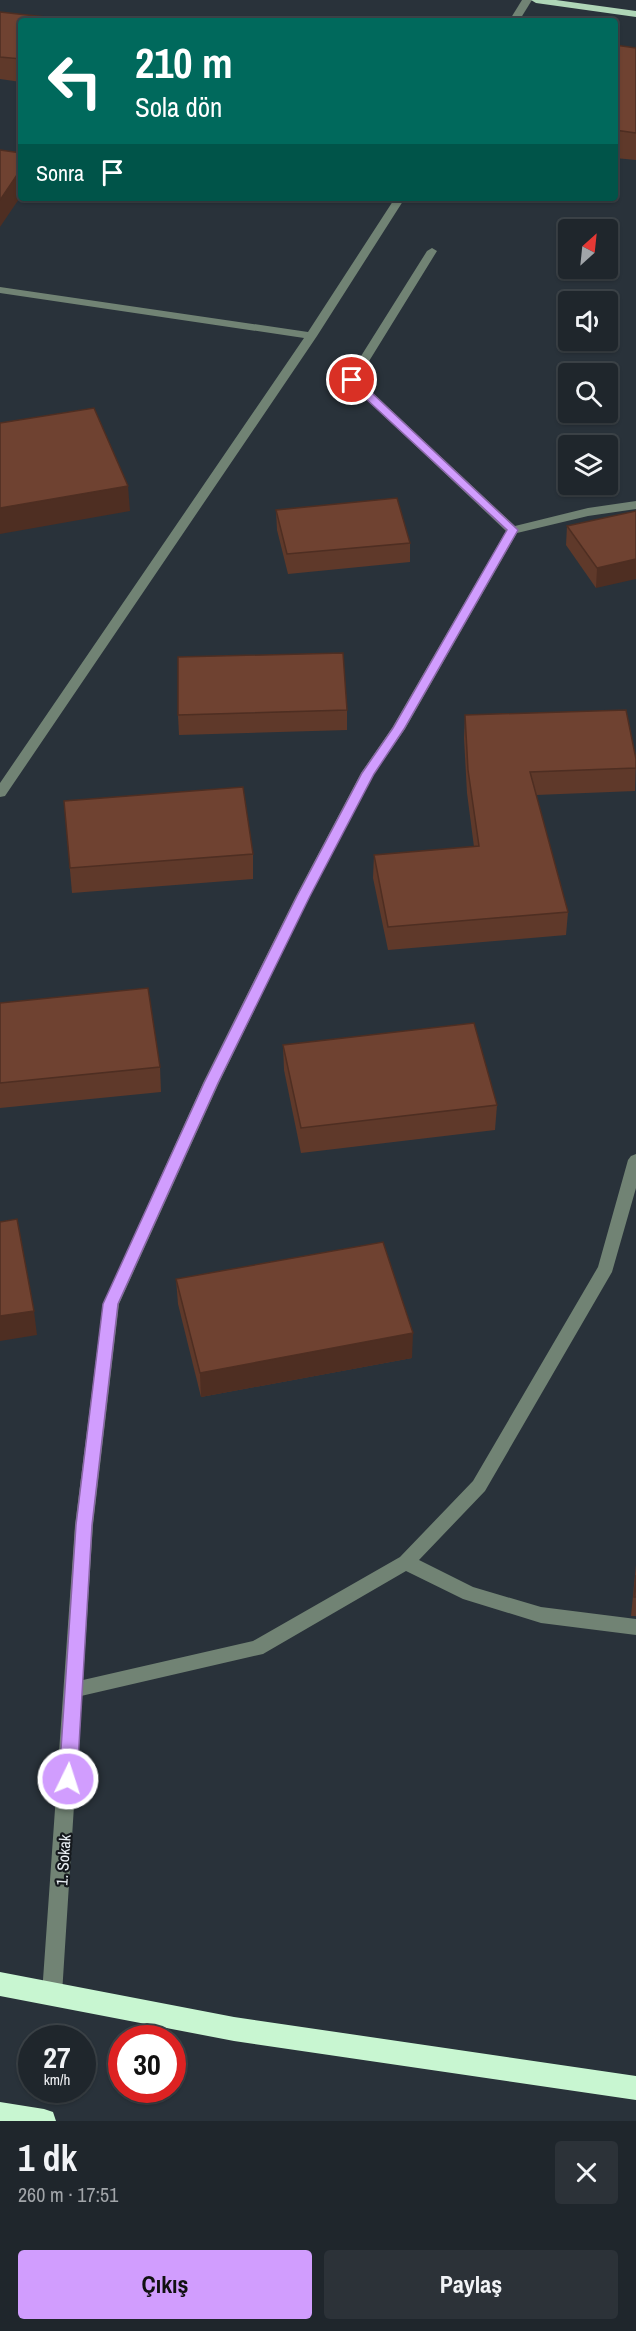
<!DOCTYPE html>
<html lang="tr">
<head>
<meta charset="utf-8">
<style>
  :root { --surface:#1f262c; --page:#2c3238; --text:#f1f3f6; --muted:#a1a5a9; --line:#3c4348; --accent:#d19dfe }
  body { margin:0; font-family:"Archivo Narrow",sans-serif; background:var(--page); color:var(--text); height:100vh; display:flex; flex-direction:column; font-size:22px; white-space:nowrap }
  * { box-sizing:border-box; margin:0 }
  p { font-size:20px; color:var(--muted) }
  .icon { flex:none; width:33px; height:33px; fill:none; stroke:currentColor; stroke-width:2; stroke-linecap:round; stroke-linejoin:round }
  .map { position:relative; height:2121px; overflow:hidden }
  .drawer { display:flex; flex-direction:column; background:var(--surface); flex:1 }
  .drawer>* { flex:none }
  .hud { position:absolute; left:18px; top:18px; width:600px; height:183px; border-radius:6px; box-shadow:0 2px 4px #0004,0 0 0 2px var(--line); background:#00695c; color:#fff; overflow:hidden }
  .needle { width:39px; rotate:27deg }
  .controls { position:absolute; left:558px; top:219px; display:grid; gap:12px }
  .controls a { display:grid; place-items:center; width:60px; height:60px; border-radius:6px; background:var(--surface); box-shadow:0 2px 4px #0004,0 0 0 2px var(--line); font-size:30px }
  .speed { position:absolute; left:18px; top:2025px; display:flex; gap:12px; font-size:30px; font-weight:700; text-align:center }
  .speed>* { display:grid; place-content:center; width:78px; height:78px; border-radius:50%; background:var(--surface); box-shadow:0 2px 4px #0004,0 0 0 2px var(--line); line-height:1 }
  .speed small { font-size:15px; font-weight:400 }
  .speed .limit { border:9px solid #d22; background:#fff; color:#111 }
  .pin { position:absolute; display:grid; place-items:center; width:51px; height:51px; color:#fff; margin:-26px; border:3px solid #fff; border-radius:50%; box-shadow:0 2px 6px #0007 }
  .me { position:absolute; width:66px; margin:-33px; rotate:4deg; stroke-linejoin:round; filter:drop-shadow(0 0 4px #0008) }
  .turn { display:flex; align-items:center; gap:21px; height:126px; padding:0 18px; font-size:27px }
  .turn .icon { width:78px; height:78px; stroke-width:2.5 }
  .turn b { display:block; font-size:42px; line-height:51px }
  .then { display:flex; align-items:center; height:57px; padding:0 18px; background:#0003; gap:12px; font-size:22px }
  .round { display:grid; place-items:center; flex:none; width:63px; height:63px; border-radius:6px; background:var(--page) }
  .head { display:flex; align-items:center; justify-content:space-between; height:102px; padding:0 18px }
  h1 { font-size:36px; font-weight:700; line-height:45px }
  .primary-button { display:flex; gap:12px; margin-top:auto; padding:12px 18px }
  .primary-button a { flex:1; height:69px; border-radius:6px; background:var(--accent); color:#111; font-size:24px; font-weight:700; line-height:69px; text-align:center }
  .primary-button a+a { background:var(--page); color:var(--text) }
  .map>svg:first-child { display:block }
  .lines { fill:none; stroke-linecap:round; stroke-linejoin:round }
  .minor { fill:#718374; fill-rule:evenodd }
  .major { fill:#afd6b7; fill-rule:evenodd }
  .highway { fill:#c8f6d1; fill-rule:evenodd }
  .wall { fill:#5f392a }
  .shaded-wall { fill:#4e2e22 }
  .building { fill:#6f4231; stroke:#4e2e22; stroke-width:1.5 }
  .route { fill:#d19dfe; stroke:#8866a5; stroke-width:1.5 }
  .labels { text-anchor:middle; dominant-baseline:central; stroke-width:4.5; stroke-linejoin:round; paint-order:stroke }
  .street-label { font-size:16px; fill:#ecf2f7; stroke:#15191d }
</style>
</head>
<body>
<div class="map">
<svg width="636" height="2121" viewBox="0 0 636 2121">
  <rect width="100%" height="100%" fill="#29323a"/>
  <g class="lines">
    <!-- minor -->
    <g class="minor">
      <path d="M522,0h10l-13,21h-10z"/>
      <path d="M395,198h10l-88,138 -312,460 -5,1v-14l304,-445 -304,-45v-6l308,45z"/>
      <path d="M432,248l5,3 -79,128 157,147 73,-18 48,-7v8l-48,7 -71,17 -112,196 -31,45 -64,122 -91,187 -100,221 -26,221 -10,155 170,-39 147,-84 73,-76 125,-214 30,-107 3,-4 5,-2v34l-24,84 -127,219 -66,69 54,27 68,20 95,12v16l-95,-12 -78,-24 -57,-28 -143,83 -182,42 -19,298 -3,7 -7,3 -7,-3 -3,-7 33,-469 28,-221 100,-221 93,-187 65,-123 31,-45 114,-197 -160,-151 81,-129z"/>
    </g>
    <!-- major -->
    <path class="major" d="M531,0h25l80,11v6l-100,-14z"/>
    <!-- highway -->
    <g class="highway">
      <path d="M0,1972l234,45 402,59v24l-402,-59 -234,-45z"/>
      <path d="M0,2102l44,7 9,3 3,9h-56z"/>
    </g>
  </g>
  <!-- wall -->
  <g class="wall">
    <path d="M0,12l63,7v2h-42v61l-21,-3z"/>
    <path d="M615,45l21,3v112l-21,-2z"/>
    <path d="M276,510l134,33v19l-122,12 -11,-44z"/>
    <path d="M636,511l-40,77 -30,-43 1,-19z"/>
    <path d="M347,710v20l-168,5 -1,-20z"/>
    <path d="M465,715l171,44 -1,32 -99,4 32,117 -2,23 -178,15 -15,-72 1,-23 100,-8 -7,-54 -3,-55z"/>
    <path d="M64,801l189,53v25l-181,14z"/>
    <path d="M0,1003l160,64 1,25 -161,16z"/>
    <path d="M283,1045l214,60 -2,25 -194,23 -17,-83z"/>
    <path d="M176,1279l236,79 -211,39 -23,-93z"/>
    <path d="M636,1565v51h-5z"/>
  </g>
  <!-- shaded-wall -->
  <g class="shaded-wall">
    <path d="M21,169v27l-21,31v-27z"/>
    <path d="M128,486l2,25 -130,23v-26z"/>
    <path d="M636,559v20l-40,9 1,-20z"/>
    <path d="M34,1311l3,24 -37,6v-25z"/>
    <path d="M413,1333l-1,25 -211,39 -1,-24z"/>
  </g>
  <!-- building -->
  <g class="building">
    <path d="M0,12l63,7 -1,2h-41v38l-21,-2z"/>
    <path d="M615,45l21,3v85l-21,-3z"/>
    <path d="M0,150l21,3v16l-21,31z"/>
    <path d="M94,408l34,78 -128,22v-85z"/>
    <path d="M397,498l13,45 -123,11 -11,-44z"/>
    <path d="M636,511v48l-39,9 -30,-42z"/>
    <path d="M343,653l4,57 -169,5v-58z"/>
    <path d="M626,710l10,49v9l-106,4 38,140 -180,15 -14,-72 105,-9 -11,-76 -3,-55z"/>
    <path d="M243,787l10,67 -183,14 -6,-67z"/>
    <path d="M148,988l12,79 -160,16v-80z"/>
    <path d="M474,1023l23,82 -196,23 -18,-83z"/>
    <path d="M17,1219l17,92 -34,5v-94z"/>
    <path d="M383,1242l30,91 -213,40 -24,-94z"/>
    <path d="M636,1575v22h-2z"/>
  </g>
  <!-- route -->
  <path class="route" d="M352,377l4,1 162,152 -114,199 -30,45 -64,122 -92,187 -100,221 -26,221 -15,254 -3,6 -6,2 -6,-2 -3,-6 17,-254 27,-221 101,-221 93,-187 65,-123 31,-45 114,-198 -159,-148 -1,-2z"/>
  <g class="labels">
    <!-- street labels -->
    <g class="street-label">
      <text transform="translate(63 1860) rotate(-86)">1. Sokak</text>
    </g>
  </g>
</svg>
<div class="controls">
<a><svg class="needle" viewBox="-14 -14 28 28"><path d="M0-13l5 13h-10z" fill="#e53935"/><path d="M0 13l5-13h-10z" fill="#a1a5a9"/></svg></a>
<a><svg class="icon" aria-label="sound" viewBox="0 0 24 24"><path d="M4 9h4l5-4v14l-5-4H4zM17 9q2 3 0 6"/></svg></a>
<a><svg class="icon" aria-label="search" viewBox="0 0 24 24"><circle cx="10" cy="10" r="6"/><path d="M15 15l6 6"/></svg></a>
<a><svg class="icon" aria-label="layers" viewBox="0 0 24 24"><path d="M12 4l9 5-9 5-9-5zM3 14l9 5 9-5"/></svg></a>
</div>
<div class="speed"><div>27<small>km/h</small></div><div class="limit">30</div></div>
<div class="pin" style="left:352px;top:380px;background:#d93025"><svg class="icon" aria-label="arrive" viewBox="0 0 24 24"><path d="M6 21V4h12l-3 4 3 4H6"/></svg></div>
<svg class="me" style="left:68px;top:1779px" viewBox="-20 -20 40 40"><circle r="17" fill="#d19dfe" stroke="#fff" stroke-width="3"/><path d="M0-11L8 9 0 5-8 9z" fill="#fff"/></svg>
<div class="hud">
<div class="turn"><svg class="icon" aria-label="left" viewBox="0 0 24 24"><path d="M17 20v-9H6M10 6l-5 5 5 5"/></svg><div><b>210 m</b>Sola dön</div></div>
<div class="then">Sonra<svg class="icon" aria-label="arrive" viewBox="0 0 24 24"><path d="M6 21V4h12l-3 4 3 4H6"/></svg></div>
</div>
</div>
<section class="drawer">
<div class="head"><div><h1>1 dk</h1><p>260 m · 17:51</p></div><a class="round"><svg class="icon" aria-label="close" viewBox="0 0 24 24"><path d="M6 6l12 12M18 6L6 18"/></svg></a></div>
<div class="primary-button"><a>Çıkış</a><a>Paylaş</a></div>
</section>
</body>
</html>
